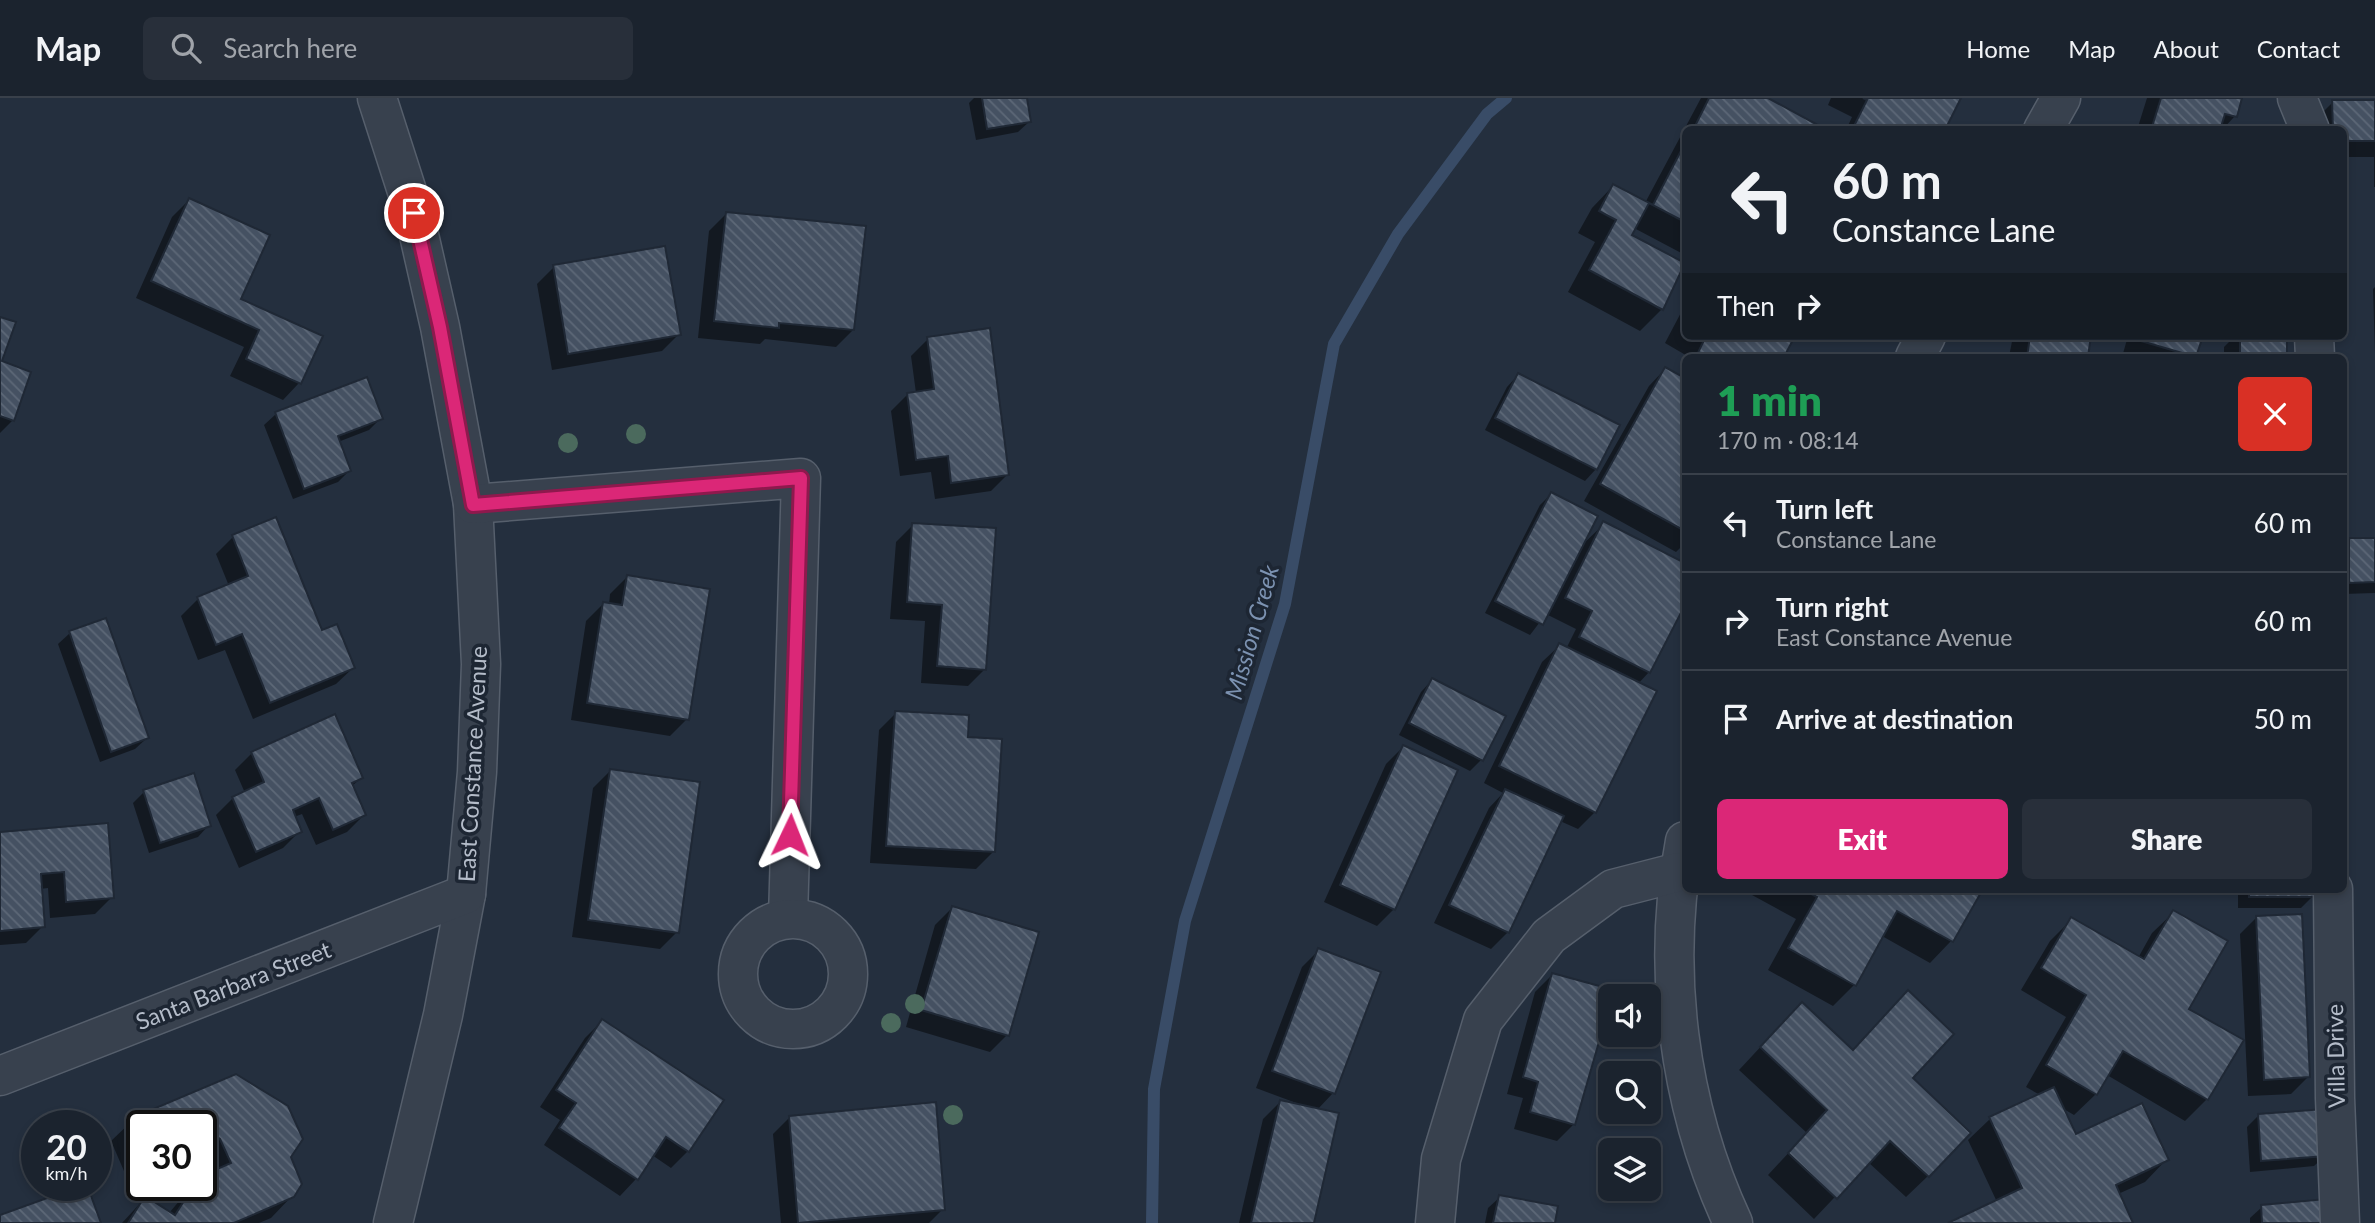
<!DOCTYPE html>
<html lang="en">
<head>
<meta charset="utf-8">
<style>
  :root { --surface:#1b232e; --page:#282f3a; --text:#f1f3f6; --muted:#a0a4aa; --line:#39404a; --accent:#db2777 }
  body { margin:0; font-family:Lato,sans-serif; background:var(--page); color:var(--text); height:100vh; display:flex; flex-direction:column; font-size:26px; white-space:nowrap }
  * { box-sizing:border-box; margin:0 }
  p { font-size:23px; color:var(--muted) }
  .icon { flex:none; width:38px; height:38px; fill:none; stroke:currentColor; stroke-width:2; stroke-linecap:round; stroke-linejoin:round }
  .map { position:relative; flex:1; overflow:hidden }
  .panel { position:absolute; left:1682px; top:256px; width:665px; height:539px; display:flex; flex-direction:column; background:var(--surface); border-radius:10px; box-shadow:0 4px 10px #0003,0 0 0 2px var(--line) }
  .panel>* { flex:none }
  .guide { position:absolute; left:1682px; top:28px; width:665px; height:214px; border-radius:10px; box-shadow:0 4px 10px #0003,0 0 0 2px var(--line); background:#1b232e; color:var(--text); overflow:hidden }
  .fabs { position:absolute; left:1598px; top:886px; display:grid; gap:14px }
  .fabs a { display:grid; place-items:center; width:63px; height:63px; border-radius:10px; background:var(--surface); box-shadow:0 4px 10px #0003,0 0 0 2px var(--line); font-size:35px }
  .speed { position:absolute; left:21px; top:1012px; display:flex; gap:14px; font-size:35px; font-weight:700; text-align:center }
  .speed>* { display:grid; place-content:center; width:91px; height:91px; border-radius:50%; background:var(--surface); box-shadow:0 4px 10px #0003,0 0 0 2px var(--line); line-height:1 }
  .speed small { font-size:18px; font-weight:400 }
  .speed .limit { border:4px solid #111; border-radius:10px; background:#fff; color:#111 }
  .pin { position:absolute; display:grid; place-items:center; width:60px; height:60px; color:#fff; margin:-30px; border:4px solid #fff; border-radius:50%; box-shadow:0 2px 7px #0007 }
  .me { position:absolute; width:77px; margin:-38px; rotate:2deg; stroke-linejoin:round; filter:drop-shadow(0 0 5px #0008) }
  .turn { display:flex; align-items:center; gap:24px; height:147px; padding:0 35px; font-size:32px }
  .turn .icon { width:91px; height:91px; stroke-width:2.5 }
  .turn b { display:block; font-size:49px; line-height:60px }
  .then { display:flex; align-items:center; height:66px; padding:0 35px; background:#0003; gap:14px; font-size:26px }
  .round { display:grid; place-items:center; flex:none; width:74px; height:74px; border-radius:10px; background:var(--page) }
  .head { display:flex; align-items:center; justify-content:space-between; height:119px; padding:0 35px }
  h1 { font-size:42px; font-weight:800; line-height:52px; color:#1e9e55 }
  .button { display:flex; gap:14px; margin-top:auto; padding:14px 35px }
  .button a { flex:1; height:80px; border-radius:10px; background:var(--accent); color:#fff; font-size:28px; font-weight:800; line-height:80px; text-align:center }
  .button a+a { background:var(--page); color:var(--text) }
  ul { padding:0; list-style:none }
  li { display:flex; align-items:center; gap:21px; height:98px; padding:0 35px; border-top:2px solid var(--line) }
  li div { flex:1 }
  li b { display:block; font-size:26px }
  li em { font-style:normal }
  header { display:flex; align-items:center; gap:42px; box-sizing:border-box; height:98px; padding:0 35px; background:var(--surface); border-bottom:2px solid var(--line) }
  header strong { font-size:33px }
  nav { display:flex; gap:38px; margin-inline-start:auto; font-size:24px }
  .search { width:490px; height:63px; background:var(--page); display:flex; align-items:center; gap:18px; box-sizing:border-box; padding:0 24px; border-radius:10px; color:var(--muted); font-size:26px }
  .map>svg:first-child { display:block }
  .shadow { fill:#0007 }
  .lines { fill:none; stroke-linecap:round; stroke-linejoin:round }
  .stream { stroke:#394c67; stroke-width:12 }
  .building { fill:url(#building-back-hatch); stroke:#1f2835; stroke-width:2 }
  .minor-casing { stroke:#565f6c; stroke-width:41 }
  .minor { stroke:#38414e; stroke-width:38 }
  .tree { fill:#4b6a5d }
  .route-casing { stroke:#8e194d; stroke-width:18 }
  .route { stroke:#db2777; stroke-width:12 }
  .labels { text-anchor:middle; dominant-baseline:central; stroke-width:7; stroke-linejoin:round; paint-order:stroke }
  .street-label { font-size:23px; fill:#b4bcc9; stroke:#1d2633 }
  .water-label { font-size:24px; font-style:italic; fill:#7c92b1; stroke:#1d2633 }
</style>
</head>
<body>
<header>
<strong>Map</strong>
<div class="search"><svg class="icon" aria-label="search" viewBox="0 0 24 24"><circle cx="10" cy="10" r="6"/><path d="M15 15l6 6"/></svg>Search here</div>
<nav><a>Home</a><a>Map</a><a>About</a><a>Contact</a></nav>
</header>
<div class="map">
<svg width="2375" height="1125" viewBox="0 0 2375 1125">
  <defs>
    <pattern id="building-back-hatch" width="6" height="6" patternUnits="userSpaceOnUse" patternTransform="scale(1.75)"><rect width="6" height="6" fill="#455162"/><path d="M-1 5l2 2M0 0l6 6M5-1l2 2" fill="none" stroke="#5d6877"/></pattern>
  </defs>
  <rect width="100%" height="100%" fill="#242f3e"/>
  <!-- shadow -->
  <g class="shadow">
    <path d="M974,0h52l4,23 -12,11 -42,8 -7,-37z"/>
    <path d="M1701,0h63l59,32h-138v125l-51,-27 -4,7 55,30 -23,44 -22,22 -72,-39 27,-50 -17,-9 14,-25 21,-22 32,17z"/>
    <path d="M1831,0h128l-16,32h-97l6,-13 -24,-12z"/>
    <path d="M2147,0h93l-5,18 -13,14h-85z"/>
    <path d="M2375,3v86h-1v-30h-31v-27h-27v-11l17,-17z"/>
    <path d="M189,102l50,100 60,83 -16,17 -53,-24 14,-29 -108,-49 36,-81z"/>
    <path d="M726,116l127,116 -17,17 -71,-8 -5,5 -62,-6 11,-107z"/>
    <path d="M554,169l125,67 -17,17 -110,19 -15,-86z"/>
    <path d="M2375,189v67l-2,-65z"/>
    <path d="M1685,207v31h108l-11,21h-93l-24,-14z"/>
    <path d="M2013,238h76l-3,21h-77z"/>
    <path d="M2128,238h73l-7,21h-72z"/>
    <path d="M2235,238h50v21h-61v-10z"/>
    <path d="M928,241l80,135 -17,17 -56,8 -4,-27 -31,4 -9,-65 17,-17 8,-1 -5,-37z"/>
    <path d="M0,265l13,57 -13,13z"/>
    <path d="M1685,266v179l-9,9 -92,-51 65,-115 16,-17 14,8z"/>
    <path d="M1518,277l78,94 -11,12 -100,-51 22,-43z"/>
    <path d="M276,316l105,4 -12,12 -31,12 11,29 -11,11 -45,17 -29,-74z"/>
    <path d="M1551,396l31,51 22,-21 81,41v36l-36,71 -11,12 -43,128 -17,17 -18,-8 -52,111 -17,17 -57,-26 55,-115 14,-15 -19,-10 58,-121 17,-16 7,3 10,-20 -30,-15 -16,21 -45,-22 55,-108z"/>
    <path d="M913,427l72,144 -17,17 -47,-3 4,-62 -35,-2 6,-77z"/>
    <path d="M233,439l120,131 -17,16 -83,35 -28,-69 -27,10 -17,-44 17,-17 31,-13 -13,-32z"/>
    <path d="M2349,442h26v53l-32,1v-48z"/>
    <path d="M627,479l60,142 -17,17 -99,-16 15,-99 17,-17 6,1 1,-11z"/>
    <path d="M70,535l77,105 -12,11 -35,13 -42,-118z"/>
    <path d="M1432,582l49,80 -11,11 -71,-36 22,-43z"/>
    <path d="M896,615l70,25 27,114 -17,17 -106,-6 9,-133z"/>
    <path d="M1403,649l-9,162 -17,17 -53,-24 62,-138z"/>
    <path d="M252,655l109,25 -10,9 13,28 -17,17 -31,13 -14,-31 -8,3 6,14 -17,17 -44,20 -23,-53 17,-17 12,-5 -10,-23z"/>
    <path d="M610,673l67,161 -17,17 -88,-12 21,-149z"/>
    <path d="M144,694l65,33 -11,12 -49,16 -16,-50z"/>
    <path d="M0,736l112,63 -17,17 -45,4 -2,-30 -8,1 3,37 -17,17 -26,2z"/>
    <path d="M1741,791h240l-30,52 -21,22 -48,-27 -28,49 -21,21 -65,-36 28,-51z"/>
    <path d="M2238,791h75v7l-12,12h-63z"/>
    <path d="M952,810l55,127 -17,17 -84,-25 29,-102z"/>
    <path d="M2174,814l13,97 20,90 -22,22 -78,-46 -11,19 -22,21 -12,-7 13,28 91,24 -21,22 -27,12 14,29h-180l45,-21 -29,-62 22,-21 50,-24 -14,-8 40,-70 -45,-27 29,-49 22,-22 66,39 14,-25z"/>
    <path d="M2257,819l51,160 -17,17 -43,2 -8,-162z"/>
    <path d="M1319,852l14,143 -16,17 -5,113h-73l24,-104 17,-17 19,2 -43,-16 46,-121z"/>
    <path d="M1552,877l22,149 -17,17 -43,-12 9,-31 -16,-4 28,-102z"/>
    <path d="M602,923l86,130 -17,17 -19,-13 -16,24 -16,17 -76,-51 16,-25 -20,-13 45,-69z"/>
    <path d="M1780,928l72,25 58,27 18,98 -22,21 -38,-35 -54,57 -46,-44 39,-42 -68,-63z"/>
    <path d="M236,977l53,82 4,38 -22,23 -12,5h-137l23,-25 24,15 24,-28h8l4,-9 -4,-9v-42h-59v47l-15,6 -16,-37 22,-21z"/>
    <path d="M2258,1018l68,39 -12,11 -64,6 -3,-45z"/>
    <path d="M790,1019l153,92 -14,14h-148l-8,-89z"/>
    <path d="M1500,1099l53,26h-68l3,-15z"/>
    <path d="M2262,1109l64,16h-76v-5z"/>
  </g>
  <g class="lines">
    <!-- stream -->
    <path class="stream" d="M1152,1125l2,-134 31,-168 100,-317 49,-260 64,-110 89,-120 19,-16"/>
  </g>
  <!-- building -->
  <g class="building">
    <path d="M982,0h45l4,24 -44,7z"/>
    <path d="M1709,0h59l59,32h-134z"/>
    <path d="M1863,0h98l-16,32h-89l-3,-2 14,-28z"/>
    <path d="M2161,0h81l-5,19 -12,-3 -5,16h-69z"/>
    <path d="M2332,2h43v41h-32v-11h-10z"/>
    <path d="M1685,45v79l-36,-19 -17,32 53,28 -22,47 -74,-40 27,-50 -17,-9 14,-27 40,21z"/>
    <path d="M189,100l81,37 -29,64 82,37 -22,48 -55,-25 13,-29 -108,-49z"/>
    <path d="M726,114l140,14 -12,104 -75,-7v5l-65,-7z"/>
    <path d="M665,148l16,89 -113,19 -15,-89z"/>
    <path d="M0,219l16,5 -14,39 29,11 -17,49 -14,-5z"/>
    <path d="M990,230l19,147 -58,8 -3,-27 -32,4 -9,-67 27,-4 -7,-52z"/>
    <path d="M1701,238h94l-11,21h-88l9,-19z"/>
    <path d="M2030,238h61l-3,21h-61z"/>
    <path d="M2142,238h61l-7,21 -55,-16z"/>
    <rect x="2240" y="238" width="47" height="21"/>
    <path d="M1665,269l20,11v153l-85,-47z"/>
    <path d="M1518,275l102,52 -23,45 -102,-52z"/>
    <path d="M367,279l16,42 -45,17 13,35 -47,18 -29,-77z"/>
    <path d="M1551,394l47,24 -55,109 -48,-24z"/>
    <path d="M276,419l46,113 15,-6 18,44 -85,35 -28,-69 -26,11 -19,-48 51,-21 -16,-41z"/>
    <path d="M1603,423l82,42v42l-35,68 -71,-36 13,-26 -27,-13z"/>
    <path d="M912,425l84,5 -10,142 -49,-4 5,-61 -35,-3z"/>
    <path d="M2349,440h26v44l-26,1z"/>
    <path d="M627,477l83,14 -21,131 -102,-17 16,-101 19,3z"/>
    <path d="M106,520l43,120 -38,14 -42,-121z"/>
    <path d="M1559,545l98,48 -61,122 -97,-47z"/>
    <path d="M1432,580l74,38 -23,45 -74,-38z"/>
    <path d="M895,613l74,4 -1,22 34,2 -7,113 -109,-6z"/>
    <path d="M335,616l28,64 -11,5 14,32 -33,15 -14,-32 -26,12 9,22 -46,20 -24,-55 32,-15 -13,-30z"/>
    <path d="M1403,647l55,25 -63,140 -55,-25z"/>
    <path d="M610,671l90,13 -21,151 -91,-13z"/>
    <path d="M194,675l17,53 -51,17 -17,-53z"/>
    <path d="M1505,691l59,27 -55,117 -60,-28z"/>
    <path d="M108,725l6,75 -48,4 -2,-30 -23,2 4,53 -45,4v-99z"/>
    <path d="M1802,791h181l-30,53 -56,-31 -41,75 -68,-38 29,-51z"/>
    <rect x="2249" y="791" width="65" height="8"/>
    <path d="M952,808l87,26 -30,104 -88,-26z"/>
    <path d="M2173,812l55,31 -39,68 55,31 -36,60 -85,-49 -26,44 -51,-30 40,-70 -45,-27 30,-51 73,42z"/>
    <path d="M2302,816l8,163 -46,3 -8,-164z"/>
    <path d="M1318,850l63,24 -46,122 -63,-23z"/>
    <path d="M1552,875l62,17 -39,135 -45,-13 8,-30 -15,-5z"/>
    <path d="M1908,892l46,44 -41,44 58,55 -42,44 -39,-36 -53,58 -49,-46 39,-43 -67,-63 42,-45 51,48z"/>
    <path d="M602,921l122,81 -35,52 -23,-15 -28,43 -79,-52 17,-25 -20,-13z"/>
    <path d="M236,976l52,32 15,33 -12,18 11,27 -8,13 -60,26h-106l17,-27 30,19 19,-30h7v-9l30,-13 -11,-24 -11,-7 -8,4v-11h-59v16l-10,-23z"/>
    <path d="M2054,989l22,47 66,-31 27,57 -53,25 17,38h-185l74,-35 -33,-71z"/>
    <path d="M1280,1002l59,13 -25,110h-63z"/>
    <path d="M936,1004l9,108 -147,13 -9,-107z"/>
    <path d="M2324,1011l3,47 -66,5 -3,-47z"/>
    <path d="M83,1087h4l14,38h-101v-8z"/>
    <path d="M1499,1097l59,11 -3,17h-62z"/>
    <path d="M2326,1101l2,24h-66l-1,-18z"/>
  </g>
  <g class="lines">
    <defs>
      <g id="minor">
        <path d="M377,0l37,115 26,114 33,177 8,160 -4,108 -11,122 -23,121 -50,208"/>
        <path d="M2297,0l13,32"/>
        <path d="M2043,32l18,-32"/>
        <path d="M2314,238l1,21"/>
        <path d="M1915,259l11,-21"/>
        <path d="M473,406l328,-26 -13,440"/>
        <path d="M1685,743c-24,127 -7,264 48,382"/>
        <path d="M2333,791l2,209 5,125"/>
        <circle cx="793" cy="876" r="55"/>
        <path d="M0,978l466,-182"/>
        <path d="M1435,1125l6,-64 42,-139 66,-84 64,-47 66,-17"/>
      </g>
    </defs>
    <!-- minor casing -->
    <use href="#minor" class="minor-casing"/>
    <!-- minor -->
    <use href="#minor" class="minor"/>
  </g>
  <!-- trees -->
  <g class="tree">
    <circle cx="636" cy="336" r="10"/>
    <circle cx="568" cy="345" r="10"/>
    <circle cx="915" cy="906" r="10"/>
    <circle cx="891" cy="925" r="10"/>
    <circle cx="953" cy="1017" r="10"/>
  </g>
  <g class="lines">
    <defs>
      <path id="route" d="M414,115l26,114 33,178 328,-27 -11,357"/>
    </defs>
    <!-- route casing -->
    <use href="#route" class="route-casing"/>
    <!-- route -->
    <use href="#route" class="route"/>
  </g>
  <g class="labels">
    <!-- street labels -->
    <g class="street-label">
      <text transform="translate(472 666) rotate(-87)">East Constance Avenue</text>
      <text transform="translate(233 887) rotate(-21)">Santa Barbara Street</text>
      <text transform="translate(2335 958) rotate(-91)">Villa Drive</text>
    </g>
    <!-- water labels -->
    <g class="water-label">
      <text transform="translate(1251 534) rotate(-74)">Mission Creek</text>
    </g>
  </g>
</svg>
<div class="fabs">
<a><svg class="icon" aria-label="sound" viewBox="0 0 24 24"><path d="M4 9h4l5-4v14l-5-4H4zM17 9q2 3 0 6"/></svg></a>
<a><svg class="icon" aria-label="search" viewBox="0 0 24 24"><circle cx="10" cy="10" r="6"/><path d="M15 15l6 6"/></svg></a>
<a><svg class="icon" aria-label="layers" viewBox="0 0 24 24"><path d="M12 4l9 5-9 5-9-5zM3 14l9 5 9-5"/></svg></a>
</div>
<div class="speed"><div>20<small>km/h</small></div><div class="limit">30</div></div>
<div class="pin" style="left:414px;top:115px;background:#d93025"><svg class="icon" aria-label="arrive" viewBox="0 0 24 24"><path d="M6 21V4h12l-3 4 3 4H6"/></svg></div>
<svg class="me" style="left:790px;top:737px" viewBox="-20 -20 40 40"><path d="M0-17L14 15 0 8-14 15z" fill="#db2777" stroke="#fff" stroke-width="4"/></svg>
<div class="guide">
<div class="turn"><svg class="icon" aria-label="left" viewBox="0 0 24 24"><path d="M17 20v-9H6M10 6l-5 5 5 5"/></svg><div><b>60 m</b>Constance Lane</div></div>
<div class="then">Then<svg class="icon" aria-label="right" viewBox="0 0 24 24"><path d="M7 20v-9h11M14 6l5 5-5 5"/></svg></div>
</div>
<section class="panel">
<div class="head"><div><h1>1 min</h1><p>170 m · 08:14</p></div><a class="round" style="background:#d93025;color:#fff"><svg class="icon" aria-label="close" viewBox="0 0 24 24"><path d="M6 6l12 12M18 6L6 18"/></svg></a></div>
<ul>
<li><svg class="icon" aria-label="left" viewBox="0 0 24 24"><path d="M17 20v-9H6M10 6l-5 5 5 5"/></svg><div><b>Turn left</b><p>Constance Lane</p></div><em>60 m</em></li>
<li><svg class="icon" aria-label="right" viewBox="0 0 24 24"><path d="M7 20v-9h11M14 6l5 5-5 5"/></svg><div><b>Turn right</b><p>East Constance Avenue</p></div><em>60 m</em></li>
<li><svg class="icon" aria-label="arrive" viewBox="0 0 24 24"><path d="M6 21V4h12l-3 4 3 4H6"/></svg><div><b>Arrive at destination</b></div><em>50 m</em></li>
</ul>
<div class="button"><a>Exit</a><a>Share</a></div>
</section>
</div>
</body>
</html>
